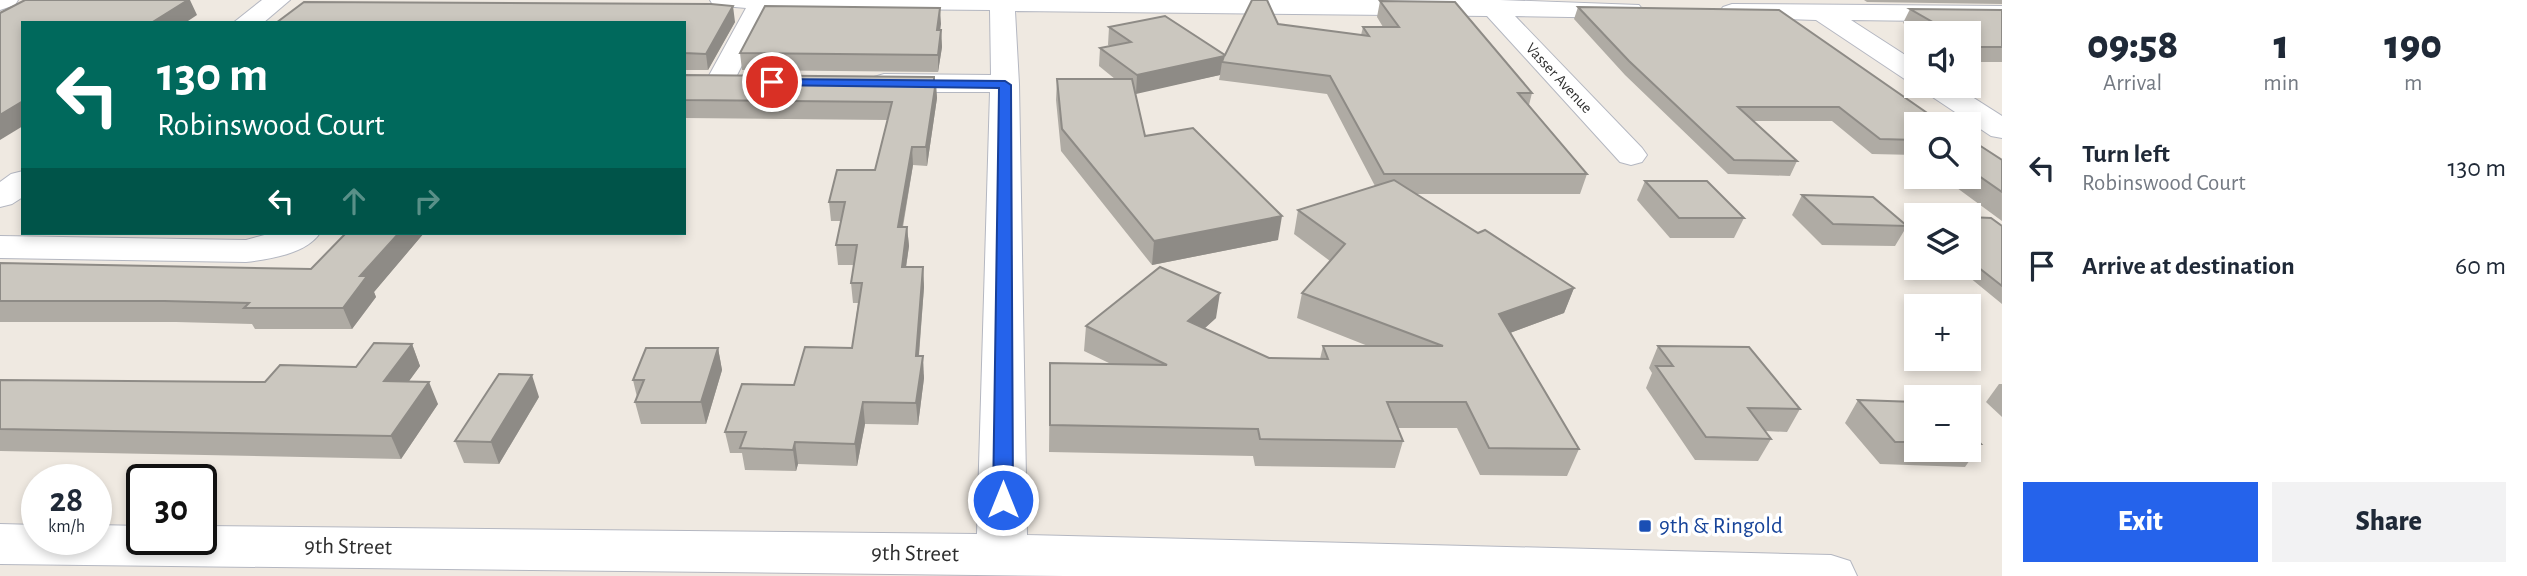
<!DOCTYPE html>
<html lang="en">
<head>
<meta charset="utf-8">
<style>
  :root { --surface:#fff; --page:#f2f2f3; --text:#1f2937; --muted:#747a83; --accent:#2563eb }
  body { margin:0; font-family:"Alegreya Sans",sans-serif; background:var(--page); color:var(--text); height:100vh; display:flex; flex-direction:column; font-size:26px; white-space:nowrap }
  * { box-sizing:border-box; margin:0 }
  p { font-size:23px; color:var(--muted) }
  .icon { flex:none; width:38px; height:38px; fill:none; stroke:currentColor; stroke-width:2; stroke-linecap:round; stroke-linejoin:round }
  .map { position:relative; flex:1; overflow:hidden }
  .panel { display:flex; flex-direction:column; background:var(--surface); width:525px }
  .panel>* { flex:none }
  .top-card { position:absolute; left:21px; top:21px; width:665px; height:214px; border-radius:0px; box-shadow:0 4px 10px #0003; background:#00695c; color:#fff; overflow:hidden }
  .controls { position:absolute; left:1904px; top:21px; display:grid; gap:14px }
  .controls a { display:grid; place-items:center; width:77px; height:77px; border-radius:0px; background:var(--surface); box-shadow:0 4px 10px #0003; font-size:35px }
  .speed { position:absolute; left:21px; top:464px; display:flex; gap:14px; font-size:35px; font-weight:700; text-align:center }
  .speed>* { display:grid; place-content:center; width:91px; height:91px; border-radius:50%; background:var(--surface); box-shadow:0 4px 10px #0003; line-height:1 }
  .speed small { font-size:18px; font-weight:400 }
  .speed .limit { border:4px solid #111; border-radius:10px; background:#fff; color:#111 }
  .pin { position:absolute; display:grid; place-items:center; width:60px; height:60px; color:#fff; margin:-30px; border:4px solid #fff; border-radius:50%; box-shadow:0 2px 7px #0007 }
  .me { position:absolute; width:77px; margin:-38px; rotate:0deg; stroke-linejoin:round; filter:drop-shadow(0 0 5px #0008) }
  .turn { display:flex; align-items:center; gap:24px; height:147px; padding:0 21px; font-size:32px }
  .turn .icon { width:91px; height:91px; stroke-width:2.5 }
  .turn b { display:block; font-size:49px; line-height:60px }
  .lanes { display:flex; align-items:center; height:66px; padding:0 21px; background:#0003; justify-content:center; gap:35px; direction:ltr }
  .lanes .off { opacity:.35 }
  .eta { display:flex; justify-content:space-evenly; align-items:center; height:119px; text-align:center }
  .eta b { font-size:42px; font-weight:800; line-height:49px }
  .primary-button { display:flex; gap:14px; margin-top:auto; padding:14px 21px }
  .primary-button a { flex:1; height:80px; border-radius:0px; background:var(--accent); color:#fff; font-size:28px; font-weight:800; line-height:80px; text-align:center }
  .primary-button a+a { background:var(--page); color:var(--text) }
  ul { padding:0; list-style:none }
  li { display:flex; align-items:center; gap:21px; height:98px; padding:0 21px }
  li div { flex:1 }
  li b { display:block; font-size:26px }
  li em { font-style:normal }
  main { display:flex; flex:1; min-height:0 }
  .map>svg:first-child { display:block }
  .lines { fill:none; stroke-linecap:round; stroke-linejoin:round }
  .minor-casing { stroke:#b4b7c1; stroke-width:2 }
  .minor { fill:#fff; fill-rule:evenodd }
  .wall { fill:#afaba4 }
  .shaded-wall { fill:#8e8b86 }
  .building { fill:#cbc7bf; stroke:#8e8b86; stroke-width:2 }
  .route { fill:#2563eb; stroke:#184099; stroke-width:2 }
  .transit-dot { fill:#1a4fb4; stroke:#fff; stroke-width:2.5 }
  .labels { text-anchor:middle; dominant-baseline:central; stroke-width:7; stroke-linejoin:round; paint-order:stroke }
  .far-street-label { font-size:16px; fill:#2e2e2e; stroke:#fff }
  .near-transit-label { font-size:23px; fill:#164399; stroke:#fff; text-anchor:start }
  .near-street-label { font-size:23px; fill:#2e2e2e; stroke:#fff }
</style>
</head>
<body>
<main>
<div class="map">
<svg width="2002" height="576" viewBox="0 0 2002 576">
  <rect width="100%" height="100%" fill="#efe9e1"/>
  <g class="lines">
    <defs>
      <g id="minor">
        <path d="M0,0h18l-3,5 -15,5z"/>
        <path d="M262,0h28l-27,23h-30z"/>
        <path d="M710,0h790l139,5 4,5 -4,5 -9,3 -115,-2 127,132 5,7 -5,7 -11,3 -11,-3 -133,-146 -472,-5 4,73 8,451 804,20 19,6 7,15h-792l-1065,-12v-40l37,1v14h59v-14l46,1v13h59v-13l776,8 13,-442h-106l-10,-3 -4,-6 4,-6 10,-3 107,1 -1,-65 -219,-2 -37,73 -4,6 -10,3 -10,-3 -4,-6 40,-73 -33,-3z"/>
        <path d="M1732,4l270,2v16l-151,-2 65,42v20l-10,-2 -90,-60 -93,-3 -4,-5 4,-5z"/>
        <path d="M1921,86h34l47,30v22l-11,-2 -66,-44z"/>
        <path d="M23,171v26l-11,7 -12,3v-25l11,-8z"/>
        <path d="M272,233h48c-14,21 -50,26 -74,29l-246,-4v-22l246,4z"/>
      </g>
    </defs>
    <!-- minor casing -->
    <use href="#minor" class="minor-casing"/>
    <!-- minor -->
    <use href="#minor" class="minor"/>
  </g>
  <!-- wall -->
  <g class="wall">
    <path d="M1864,0h138v4l-135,-2z"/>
    <path d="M1380,1l152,92 -3,12 58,69 -7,20h-164l62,39 96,55 -10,25 -54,20 69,116 -12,27 -87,-1 -23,-47h-59l5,13 -8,27 -140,-2 -2,-10 -204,-4 1,-89 61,1 -27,-13 2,-25 130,-8 -11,10 64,30 51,1 3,-13h45l-71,-28 5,-25 28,-32 -36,-27 4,-24 77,-24 -48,-92 -108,-14 1,-5 -85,18 10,43 133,104 -126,25 -91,-114 -5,-51 1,-21h58l-16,-13 1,-18 11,-2 -3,-1 1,-18 116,28 53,-31 83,11 2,-8h20l-6,-10z"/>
    <path d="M1578,7l338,117v31l-44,-1 -40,-33h-78l43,40 -7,15 -62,-2 -103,-99 -51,-56z"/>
    <path d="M940,8v22h1l1,17 -4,25 -196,-2 -2,-17z"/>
    <path d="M1910,9l92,1v52h-33v-29h-50l-16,-10z"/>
    <path d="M735,22l-27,48h-24v-47z"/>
    <path d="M684,75l250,6 3,17 -10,68 -14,-1 -10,62h4l2,19 -3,21h17l1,20 -5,69 5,22 -6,47 -53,-1 -8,42 -59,-2 -2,7 -51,-1 -3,-17h-12l-5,-21 69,-47 58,-37 6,-45h-5l-2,-20 3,-18h-16l-2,-20 5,-24h-10l-2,-19 46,-32 13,-50 -204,-2z"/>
    <path d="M1969,159l33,1v61l-49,-36 5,-8h11z"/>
    <path d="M1645,181l99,37 -10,20h-64l-33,-38z"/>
    <path d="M1802,195l105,31 -12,20 -73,-1 -30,-30z"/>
    <path d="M1914,216h2v18l-9,-7z"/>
    <path d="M1969,217l33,9v78l-44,-36h11z"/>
    <path d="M346,233h78l-50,59 2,5 -24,32h-97l-3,-5 -76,-2h-176v-59l311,6z"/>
    <path d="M412,344l8,22 -11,15 29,23 -37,55 -401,-8v-71l265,2 91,-15z"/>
    <path d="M1658,346l142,63 -13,23 -22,-1 6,8 -13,22 -63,-1 -49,-72 6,-15 -3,-5z"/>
    <path d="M718,348l4,22 -16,54h-65l-6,-22 2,-5 -4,-17z"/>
    <path d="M1999,384h3v33l-16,-15z"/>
    <path d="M539,397l-40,67 -35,-1 -9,-22z"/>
    <path d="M1858,400l58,2v48h53v-19l12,13 -16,23 -85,-3 -35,-41z"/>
  </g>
  <!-- shaded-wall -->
  <g class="shaded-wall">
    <path d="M188,0h2l7,15 -12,8h-34z"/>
    <path d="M733,6l2,16 -27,48 -2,-16z"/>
    <path d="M940,8l1,16 -3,23 -1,-17z"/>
    <path d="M941,30l1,17 -4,25v-17z"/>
    <path d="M1224,56l-2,6 -2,13 -84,19 1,-19z"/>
    <path d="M934,77l1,14 1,-10 1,17 -10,68 -1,-19z"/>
    <path d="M23,101v25l-23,14v-25z"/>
    <path d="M912,147l1,18 -14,81 -1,-19z"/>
    <path d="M1282,216l-4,24 -126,25 2,-24z"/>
    <path d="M907,227l2,19 -6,41 -1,-20z"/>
    <path d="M399,233h25l-50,59 2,5 -24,32 -9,-21 17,-32z"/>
    <path d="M923,267l1,20 -7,90 -1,-21z"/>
    <path d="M1574,288l-10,25 -73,27 8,-26z"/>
    <path d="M1220,293l-4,25 -31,28 3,-25z"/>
    <path d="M412,344l8,22 -27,37 -9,-22z"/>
    <path d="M718,348l4,22 -16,54 -5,-22z"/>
    <path d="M923,356l1,22 -6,47 -2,-22z"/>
    <path d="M532,375l7,22 -40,67 -8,-22z"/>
    <path d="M429,382l9,22 -37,55 -10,-23z"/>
    <path d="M863,402l2,22 -8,42 -2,-22z"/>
    <path d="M795,442l3,22 -2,7 -3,-21z"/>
  </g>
  <!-- building -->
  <g class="building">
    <path d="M25,0h163l-37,23h-128v78l-23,14v-102z"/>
    <path d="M1252,0h15l11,24 91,12 -6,-9h36l-19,-26 75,1 77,91h-14l69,81h-203l-54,-98 -108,-14 2,-6 -87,19 -37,-27 31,-6 -22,-15 56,-11 60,39z"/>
    <path d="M304,2l407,2 22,2 -27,48 -22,-1v-30h-408z"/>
    <path d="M765,6l175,2 -3,22h4l-3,25 -198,-2z"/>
    <path d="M1578,7l201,3 164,114h-27v16l-36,-1 -41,-32h-101l59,54 -63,-1 -105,-99z"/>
    <path d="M1910,9l92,1v37h-27l-6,-4v-10h-17z"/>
    <path d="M684,75l250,2v4h2l-10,66h-14l-14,80h9l-5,40h21l-7,89h7l-7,47 -53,-1 -8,42 -60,-2 -2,8 -53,-2 6,-16h-21l17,-48 52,1 11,-38 47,1 10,-65h-11l6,-38h-21l9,-43h-16l8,-32h38l17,-68 -208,-2z"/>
    <path d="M1057,79h75l13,57 48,-8 89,88 -128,25 -92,-112z"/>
    <path d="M1979,145l23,15v32l-33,-23v-10z"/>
    <path d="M1394,180l84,53 7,-3 89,58 -75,26 80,135 -90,-1 -23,-46h-79l16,39 -143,-2 -2,-10 -208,-4v-62l117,2 -81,-39 74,-59 60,26 -32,28 81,37 59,1 -5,-13h120l-141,-53 43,-49 -47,-34z"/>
    <path d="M1645,181h62l37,37h-65z"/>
    <path d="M1802,195l71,2 34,29 -74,-2z"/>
    <path d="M1969,217l22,1 11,8v60l-33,-26z"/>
    <path d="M346,233h53l-39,43h7l-24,32h-99l5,-5 -85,-2h-164v-38l311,6z"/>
    <path d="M374,343l38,1 -28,37 45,1 -38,54 -391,-7v-49l265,2 15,-17 76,2z"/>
    <path d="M1658,346l91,1 51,62 -52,-1 23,31 -65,-2 -50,-71h17z"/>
    <path d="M646,348h72l-17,54h-66l9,-22h-11z"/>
    <path d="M499,374l33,1 -41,67 -36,-1z"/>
    <path d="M1858,400l58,2v40h-21z"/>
    <path d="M1969,431l12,13h-12z"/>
  </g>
  <!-- route -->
  <path class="route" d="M772,79l233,2 6,4 2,415 -3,6 -7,2 -8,-2 -2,-6 6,-412 -232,-3 -1,-3z"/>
  <!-- markers -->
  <rect class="transit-dot" x="1638" y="519" width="14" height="14" rx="3.5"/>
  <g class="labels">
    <!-- far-street labels -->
    <g class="far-street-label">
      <text transform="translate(1559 78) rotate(47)">Vasser Avenue</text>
    </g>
    <!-- near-transit labels -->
    <g class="near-transit-label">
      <text x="1659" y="526">9th &amp; Ringold</text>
    </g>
    <!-- near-street labels -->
    <g class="near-street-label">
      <text transform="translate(348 547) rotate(1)">9th Street</text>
      <text transform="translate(915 554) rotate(1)">9th Street</text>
    </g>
  </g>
</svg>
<div class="controls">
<a><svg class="icon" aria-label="sound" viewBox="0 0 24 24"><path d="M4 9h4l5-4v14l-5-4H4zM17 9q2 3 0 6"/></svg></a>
<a><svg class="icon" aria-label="search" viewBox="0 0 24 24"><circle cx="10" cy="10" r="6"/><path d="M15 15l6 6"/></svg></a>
<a><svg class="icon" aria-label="layers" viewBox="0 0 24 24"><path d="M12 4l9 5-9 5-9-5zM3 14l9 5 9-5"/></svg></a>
<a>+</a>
<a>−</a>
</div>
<div class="speed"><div>28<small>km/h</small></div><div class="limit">30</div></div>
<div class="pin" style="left:772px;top:82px;background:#d93025"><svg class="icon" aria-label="arrive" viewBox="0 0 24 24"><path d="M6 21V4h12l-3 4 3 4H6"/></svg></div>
<svg class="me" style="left:1003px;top:500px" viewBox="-20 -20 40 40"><circle r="17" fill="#2563eb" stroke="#fff" stroke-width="3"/><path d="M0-11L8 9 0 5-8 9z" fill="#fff"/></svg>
<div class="top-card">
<div class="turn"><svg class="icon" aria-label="left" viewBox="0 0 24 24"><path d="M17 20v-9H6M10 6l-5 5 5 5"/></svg><div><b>130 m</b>Robinswood Court</div></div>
<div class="lanes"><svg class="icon" aria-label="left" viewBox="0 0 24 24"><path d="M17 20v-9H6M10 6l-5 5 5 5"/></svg><svg class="icon off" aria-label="ahead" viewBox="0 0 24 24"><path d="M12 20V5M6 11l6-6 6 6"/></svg><svg class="icon off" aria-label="right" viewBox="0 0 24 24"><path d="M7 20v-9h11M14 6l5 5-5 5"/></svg></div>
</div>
</div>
<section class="panel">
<div class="eta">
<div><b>09:58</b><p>Arrival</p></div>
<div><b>1</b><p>min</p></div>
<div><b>190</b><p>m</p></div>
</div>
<ul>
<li><svg class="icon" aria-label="left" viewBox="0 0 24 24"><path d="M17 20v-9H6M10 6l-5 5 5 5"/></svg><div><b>Turn left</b><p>Robinswood Court</p></div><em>130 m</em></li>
<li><svg class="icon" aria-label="arrive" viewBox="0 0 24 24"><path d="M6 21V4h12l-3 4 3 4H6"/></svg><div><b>Arrive at destination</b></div><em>60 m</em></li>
</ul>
<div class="primary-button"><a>Exit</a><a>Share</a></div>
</section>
</main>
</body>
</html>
